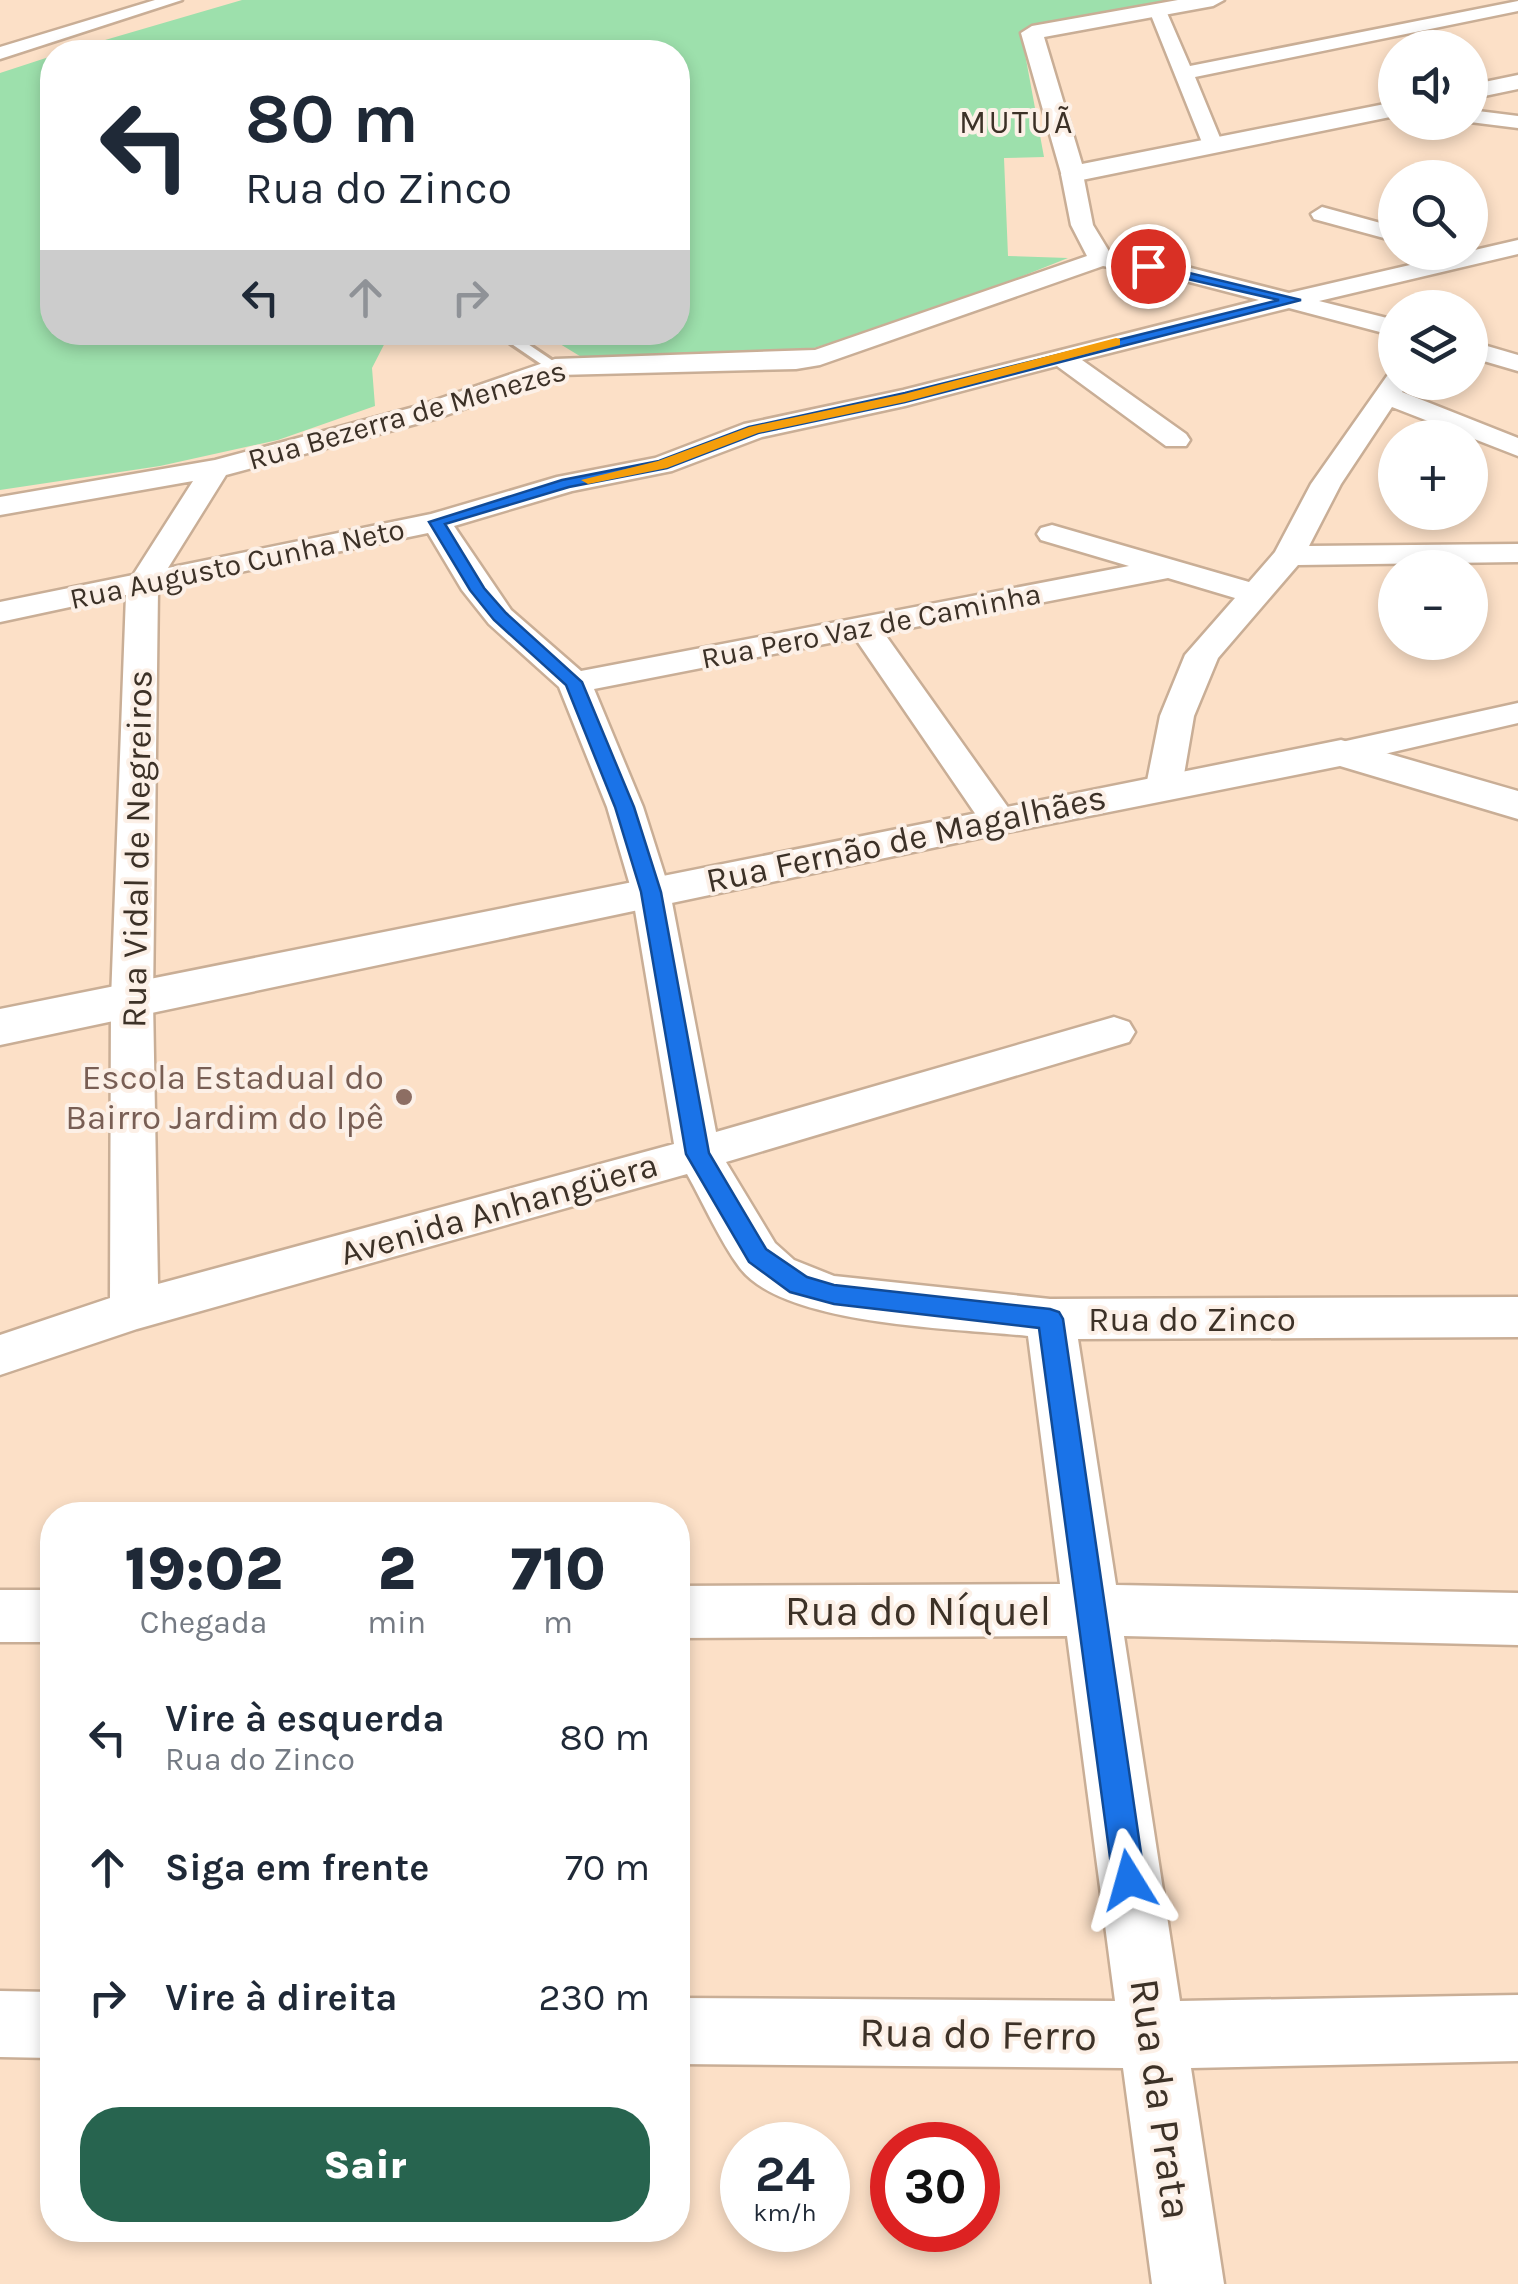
<!DOCTYPE html>
<html lang="pt">
<head>
<meta charset="utf-8">
<style>
  :root { --surface:#fff; --page:#f2f2f3; --text:#1f2937; --muted:#747a83; --accent:#27644f }
  body { margin:0; font-family:Karla,sans-serif; background:var(--page); color:var(--text); height:100vh; display:flex; flex-direction:column; font-size:38px; white-space:nowrap }
  * { box-sizing:border-box; margin:0 }
  p { font-size:32px; color:var(--muted) }
  .icon { flex:none; width:55px; height:55px; fill:none; stroke:currentColor; stroke-width:2; stroke-linecap:round; stroke-linejoin:round }
  .map { position:relative; flex:1; overflow:hidden }
  .sheet { position:absolute; left:40px; top:1502px; width:650px; height:740px; display:flex; flex-direction:column; background:var(--surface); border-radius:40px; box-shadow:0 5px 15px #0003 }
  .sheet>* { flex:none }
  .guide { position:absolute; left:40px; top:40px; width:650px; height:305px; border-radius:40px; box-shadow:0 5px 15px #0003; background:#fff; color:var(--text); overflow:hidden }
  .buttons { position:absolute; left:1378px; top:30px; display:grid; gap:20px }
  .buttons a { display:grid; place-items:center; width:110px; height:110px; border-radius:50%; background:var(--surface); box-shadow:0 5px 15px #0003; font-size:50px }
  .speed { position:absolute; left:720px; top:2122px; display:flex; gap:20px; font-size:50px; font-weight:700; text-align:center }
  .speed>* { display:grid; place-content:center; width:130px; height:130px; border-radius:50%; background:var(--surface); box-shadow:0 5px 15px #0003; line-height:1 }
  .speed small { font-size:25px; font-weight:400 }
  .speed .limit { border:15px solid #d22; background:#fff; color:#111 }
  .pin { position:absolute; display:grid; place-items:center; width:85px; height:85px; color:#fff; margin:-42px; border:5px solid #fff; border-radius:50%; box-shadow:0 2px 10px #0007 }
  .me { position:absolute; width:110px; margin:-55px; rotate:352deg; stroke-linejoin:round; filter:drop-shadow(0 0 8px #0008) }
  .turn { display:flex; align-items:center; gap:35px; height:210px; padding:0 40px; font-size:45px }
  .turn .icon { width:130px; height:130px; stroke-width:2.5 }
  .turn b { display:block; font-size:70px; line-height:85px }
  .lanes { display:flex; align-items:center; height:95px; padding:0 40px; background:#0003; justify-content:center; gap:50px; direction:ltr }
  .lanes .off { opacity:.35 }
  .eta { display:flex; justify-content:space-evenly; align-items:center; height:170px; text-align:center }
  .eta b { font-size:60px; font-weight:800; line-height:70px }
  .action { display:flex; gap:20px; margin-top:auto; padding:20px 40px }
  .action a { flex:1; height:115px; border-radius:40px; background:var(--accent); color:#fff; font-size:40px; font-weight:800; line-height:115px; text-align:center }
  ul { padding:0; list-style:none }
  li { display:flex; align-items:center; gap:30px; height:130px; padding:0 40px }
  li div { flex:1 }
  li b { display:block; font-size:38px }
  li em { font-style:normal }
  .map>svg:first-child { display:block }
  .green { fill:#9de0ac }
  .lines { fill:none; stroke-linecap:round; stroke-linejoin:round }
  .service-casing { stroke:#c9ae96; stroke-width:6 }
  .minor-casing { stroke:#c9ae96; stroke-width:5 }
  .tertiary-casing { stroke:#c9ae96; stroke-width:5 }
  .service { fill:#fff; fill-rule:evenodd }
  .minor { fill:#fff; fill-rule:evenodd }
  .tertiary { fill:#fff; fill-rule:evenodd }
  .route { fill:#1a73e8; stroke:#114b97; stroke-width:2.5 }
  .slow { fill:#f59e0b }
  .education-dot { fill:#8d6e63; stroke:#fcf0e7; stroke-width:4 }
  .labels { text-anchor:middle; dominant-baseline:central; stroke-width:8; stroke-linejoin:round; paint-order:stroke }
  .far-street-label { font-size:30px; fill:#3c3127; stroke:#fcf0e7 }
  .far-neighbourhood-label { font-size:32px; letter-spacing:2.5px; fill:#3c3127; stroke:#fcf0e7 }
  .street-label { font-size:35px; fill:#3c3127; stroke:#fcf0e7 }
  .education-label { font-size:35px; fill:#785e54; stroke:#fcf0e7; text-anchor:end }
  .near-street-label { font-size:42px; fill:#3c3127; stroke:#fcf0e7 }
</style>
</head>
<body>
<div class="map">
<svg width="1518" height="2284" viewBox="0 0 1518 2284">
  <rect width="100%" height="100%" fill="#fce0c7"/>
  <!-- green -->
  <g class="green">
    <path d="M242,0h935l-156,32 23,125 -40,1 4,98 60,2 -136,54 -141,43 -208,3 -41,-25 136,-1v-280h-614z"/>
    <path d="M52,56v276l338,1 -18,35 3,38 -97,34 -118,26 -160,24v-417z"/>
  </g>
  <g class="lines">
    <defs>
      <path id="service" d="M494,332h16l52,35 -12,3z"/>
      <g id="minor">
        <path d="M155,0h27l-182,59v-12z"/>
        <path d="M1518,1v10l-323,66 28,68 -10,6 -10,-6 -54,-135 9,-5 6,1 26,60z"/>
        <path d="M1470,110l48,6v12l-48,-6z"/>
        <path d="M1072,168l11,6 10,51 17,28 73,13 106,27 229,-53v14l-199,47 76,19v16l-106,-28 -207,52 104,74 4,6 -4,6h-20l-109,-80 -152,40 -143,31 -90,34 -100,20 -118,35 57,84 70,61 548,-105 -88,-26 -4,-6 4,-6 11,-3 197,57 26,-30 36,-68 76,-108 8,-2v8h14l-7,10 116,46v18l-126,-49 -51,77 -32,62 209,-2v18l-220,3 -80,93 -24,58 -12,70 -5,8 -13,3 -13,-3 -5,-8 14,-70 25,-61 50,-57 -67,-20 -284,55 133,187 -6,8 -13,3 -13,-3 -130,-190 -261,51 49,118 27,85 46,240 398,-115 15,5 6,10 -6,10 -403,120 49,81 19,17 40,16 216,23 468,-2v40l-440,2 38,246 402,8v52l-394,-9 56,365 338,-6v66l-327,7 33,216h-72l-29,-216 -445,-4v-66l437,3 -48,-365 -389,2v-52l382,-2 -32,-248c-71,-8 -244,-10 -288,-68 -21,-28 -36,-64 -53,-94l-550,155 -137,46v-40l110,-37 1,-298 15,-405 -126,27v-20l133,-27 60,-94 -193,34v-18l215,-37 203,-54 137,-47 260,-9 272,-94 -16,-31 -10,-51zM1103,266l79,14 77,20 -356,90 -159,34 -89,34 -98,19 -126,37 -263,54 58,-93 212,-57 120,-43 238,-6 24,-4zM428,533l34,57 27,34 70,63 48,120 25,85 42,252 -516,140 -5,-284 5,-411z"/>
        <path d="M1322,207l73,20v14l-81,-22 -3,-5z"/>
        <path d="M1470,341l48,14v16l-48,-14z"/>
        <path d="M1518,703v20l-177,41 -13,-3 -5,-8 5,-8z"/>
        <rect x="0" y="1590" width="52" height="52"/>
        <path d="M0,1991l52,1v66l-52,-1z"/>
      </g>
      <g id="tertiary">
        <path d="M1178,0h46l-11,6 -169,31 38,127 313,-62v14l-323,66 -9,-2 -42,-147 11,-7z"/>
        <path d="M1518,75v14l-48,10v-14z"/>
        <path d="M1341,740l177,51v28l-178,-53 -342,68 -998,211v-36z"/>
      </g>
    </defs>
    <!-- service casing -->
    <use href="#service" class="service-casing"/>
    <!-- minor casing -->
    <use href="#minor" class="minor-casing"/>
    <!-- tertiary casing -->
    <use href="#tertiary" class="tertiary-casing"/>
    <!-- service -->
    <use href="#service" class="service"/>
    <!-- minor -->
    <use href="#minor" class="minor"/>
    <!-- tertiary -->
    <use href="#tertiary" class="tertiary"/>
  </g>
  <!-- route -->
  <path class="route" d="M1148,263l153,37 -396,102 -147,31 -91,35 -98,19 -124,37 39,64 22,25 76,69 52,125 27,85 48,261 57,96 41,28 27,8 216,24 9,3 4,7 82,561 -5,12 -11,4 -11,-4 -5,-12 -74,-552 -205,-24 -44,-12 -41,-30 -63,-108 -45,-262 -26,-85 -49,-122 -72,-65 -24,-30 -41,-68 133,-42 97,-19 90,-34 156,-34 374,-93 -135,-31z"/>
  <!-- slow -->
  <path class="slow" d="M1116,338l4,1v6l-215,57 -147,31 -91,35 -79,16 -7,-4 77,-19 91,-34 155,-33z"/>
  <!-- markers -->
  <circle class="education-dot" cx="404" cy="1097" r="10"/>
  <g class="labels">
    <!-- far-street labels -->
    <g class="far-street-label">
      <text transform="translate(407 415) rotate(-16)">Rua Bezerra de Menezes</text>
      <text transform="translate(237 564) rotate(-12)">Rua Augusto Cunha Neto</text>
      <text transform="translate(871 626) rotate(-11)">Rua Pero Vaz de Caminha</text>
    </g>
    <!-- far-neighbourhood labels -->
    <g class="far-neighbourhood-label">
      <text x="1017" y="122">MUTUÃ</text>
    </g>
    <!-- street labels -->
    <g class="street-label">
      <text transform="translate(906 839) rotate(-12)">Rua Fernão de Magalhães</text>
      <text transform="translate(137 849) rotate(-89)">Rua Vidal de Negreiros</text>
      <text transform="translate(499 1209) rotate(-16)">Avenida Anhangüera</text>
      <text x="1192" y="1319">Rua do Zinco</text>
    </g>
    <!-- education labels -->
    <g class="education-label">
      <text x="384" y="1077">Escola Estadual do<tspan x="384" dy="40">Bairro Jardim do Ipê</tspan></text>
    </g>
    <!-- near-street labels -->
    <g class="near-street-label">
      <text x="918" y="1611">Rua do Níquel</text>
      <text transform="translate(978 2034) rotate(1)">Rua do Ferro</text>
      <text transform="translate(1161 2099) rotate(82)">Rua da Prata</text>
    </g>
  </g>
</svg>
<div class="buttons">
<a><svg class="icon" aria-label="sound" viewBox="0 0 24 24"><path d="M4 9h4l5-4v14l-5-4H4zM17 9q2 3 0 6"/></svg></a>
<a><svg class="icon" aria-label="search" viewBox="0 0 24 24"><circle cx="10" cy="10" r="6"/><path d="M15 15l6 6"/></svg></a>
<a><svg class="icon" aria-label="layers" viewBox="0 0 24 24"><path d="M12 4l9 5-9 5-9-5zM3 14l9 5 9-5"/></svg></a>
<a>+</a>
<a>−</a>
</div>
<div class="speed"><div>24<small>km/h</small></div><div class="limit">30</div></div>
<div class="pin" style="left:1148px;top:266px;background:#d93025"><svg class="icon" aria-label="arrive" viewBox="0 0 24 24"><path d="M6 21V4h12l-3 4 3 4H6"/></svg></div>
<svg class="me" style="left:1129px;top:1880px" viewBox="-20 -20 40 40"><path d="M0-17L14 15 0 8-14 15z" fill="#1a73e8" stroke="#fff" stroke-width="4"/></svg>
<div class="guide">
<div class="turn"><svg class="icon" aria-label="left" viewBox="0 0 24 24"><path d="M17 20v-9H6M10 6l-5 5 5 5"/></svg><div><b>80 m</b>Rua do Zinco</div></div>
<div class="lanes"><svg class="icon" aria-label="left" viewBox="0 0 24 24"><path d="M17 20v-9H6M10 6l-5 5 5 5"/></svg><svg class="icon off" aria-label="ahead" viewBox="0 0 24 24"><path d="M12 20V5M6 11l6-6 6 6"/></svg><svg class="icon off" aria-label="right" viewBox="0 0 24 24"><path d="M7 20v-9h11M14 6l5 5-5 5"/></svg></div>
</div>
<section class="sheet">
<div class="eta">
<div><b>19:02</b><p>Chegada</p></div>
<div><b>2</b><p>min</p></div>
<div><b>710</b><p>m</p></div>
</div>
<ul>
<li><svg class="icon" aria-label="left" viewBox="0 0 24 24"><path d="M17 20v-9H6M10 6l-5 5 5 5"/></svg><div><b>Vire à esquerda</b><p>Rua do Zinco</p></div><em>80 m</em></li>
<li><svg class="icon" aria-label="ahead" viewBox="0 0 24 24"><path d="M12 20V5M6 11l6-6 6 6"/></svg><div><b>Siga em frente</b></div><em>70 m</em></li>
<li><svg class="icon" aria-label="right" viewBox="0 0 24 24"><path d="M7 20v-9h11M14 6l5 5-5 5"/></svg><div><b>Vire à direita</b></div><em>230 m</em></li>
</ul>
<div class="action"><a>Sair</a></div>
</section>
</div>
</body>
</html>
